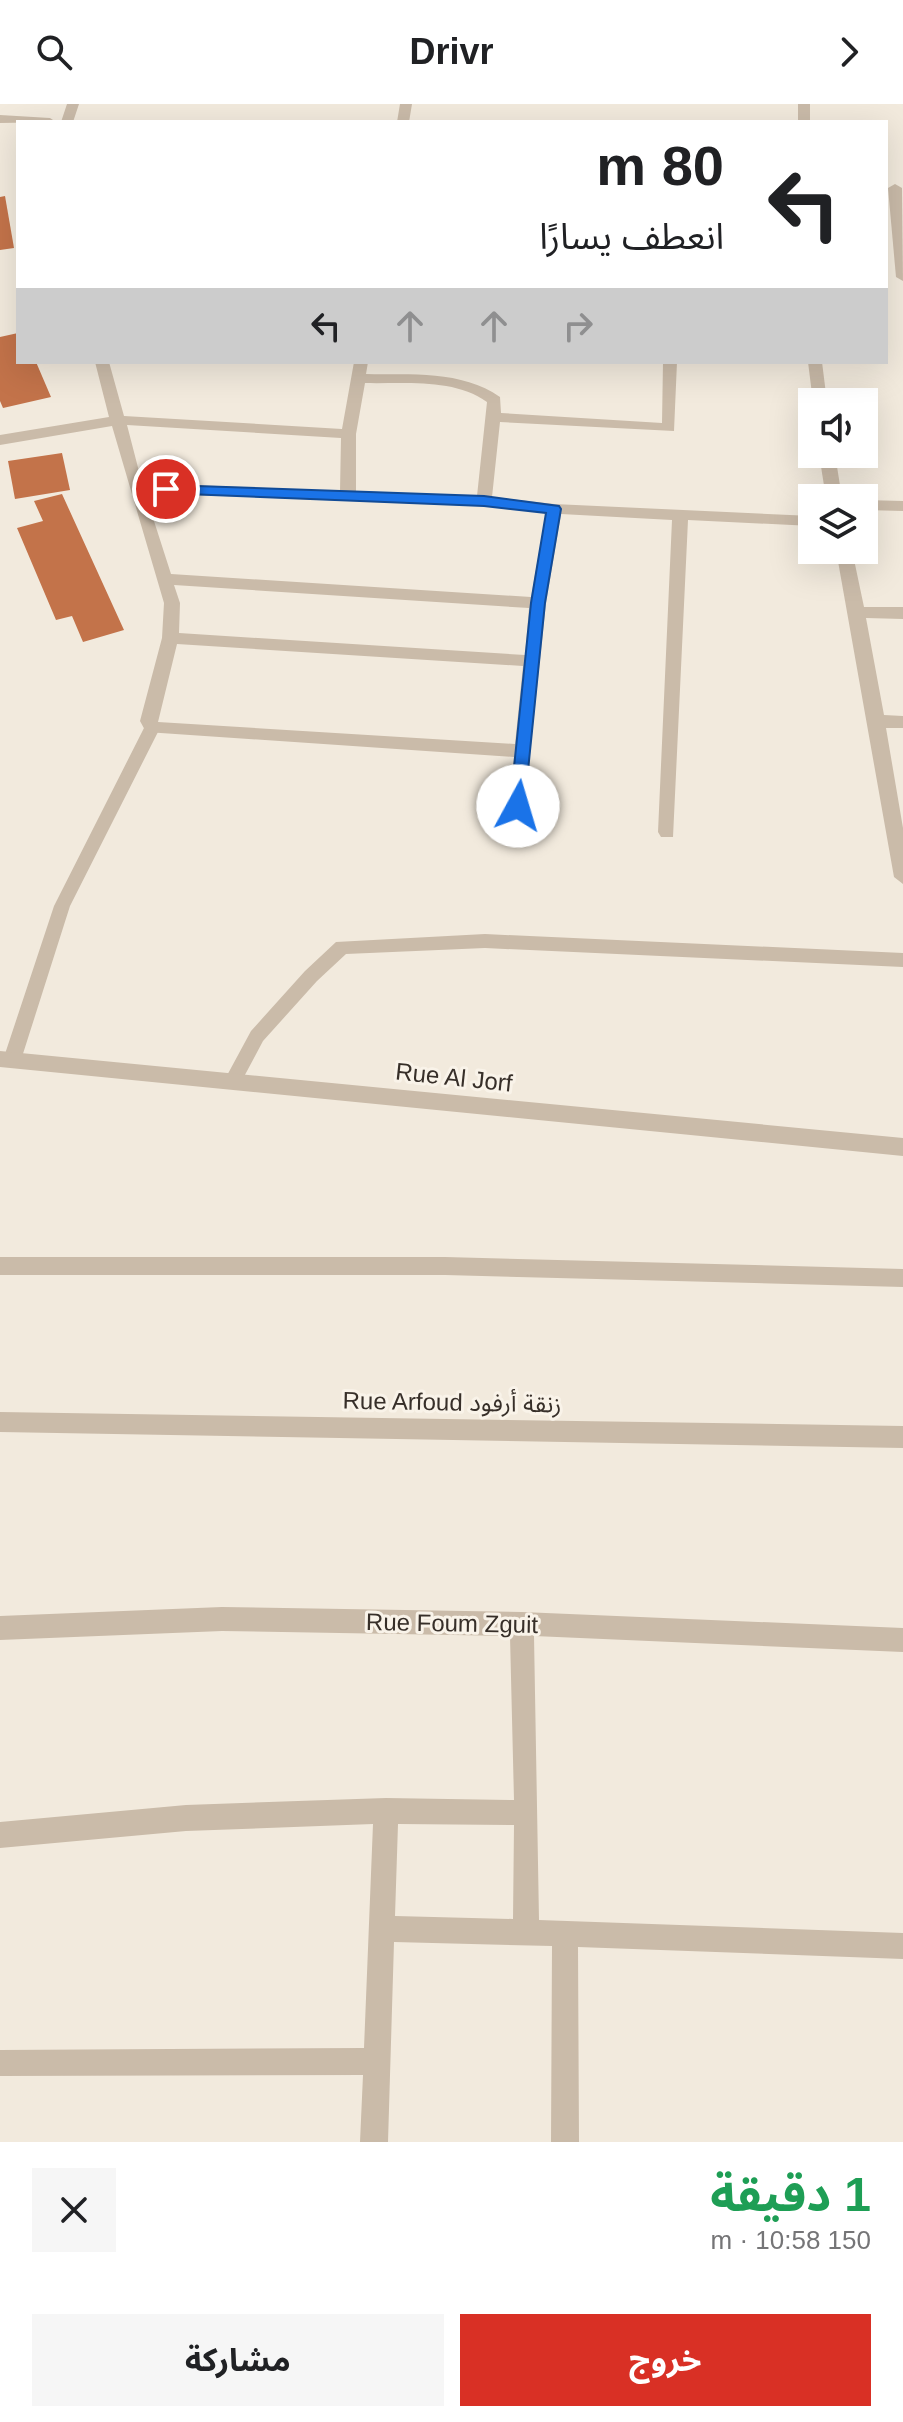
<!DOCTYPE html>
<html lang="ar">
<head>
<meta charset="utf-8">
<style>
  :root { --surface:#fff; --page:#f6f6f6; --text:#202124; --muted:#757577; --accent:#d93025 }
  body { margin:0; font-family:Arial,"Noto Sans Arabic",sans-serif; background:var(--page); color:var(--text); direction:rtl; height:100vh; display:flex; flex-direction:column; font-size:30px; white-space:nowrap }
  * { box-sizing:border-box; margin:0 }
  p { font-size:26px; color:var(--muted) }
  .icon { flex:none; width:44px; height:44px; fill:none; stroke:currentColor; stroke-width:2; stroke-linecap:round; stroke-linejoin:round }
  .map { position:relative; height:2038px; overflow:hidden; direction:ltr }
  .panel { display:flex; flex-direction:column; background:var(--surface); flex:1 }
  .panel>* { flex:none }
  .top-card { position:absolute; left:16px; top:16px; width:872px; height:244px; border-radius:0px; box-shadow:0 8px 32px #0002; direction:rtl; background:#fff; color:var(--text); overflow:hidden }
  .controls { position:absolute; left:798px; top:284px; display:grid; gap:16px }
  .controls a { display:grid; place-items:center; width:80px; height:80px; border-radius:0px; background:var(--surface); box-shadow:0 8px 32px #0002; font-size:40px }
  .pin { position:absolute; display:grid; place-items:center; width:68px; height:68px; color:#fff; margin:-34px; border:4px solid #fff; border-radius:50%; box-shadow:0 2px 8px #0007 }
  .me { position:absolute; width:88px; margin:-44px; rotate:6deg; stroke-linejoin:round; filter:drop-shadow(0 0 6px #0008) }
  .turn { display:flex; align-items:center; gap:28px; height:168px; padding:0 32px; font-size:36px }
  .turn .icon { width:104px; height:104px; stroke-width:2.5 }
  .turn b { display:block; font-size:56px; line-height:68px }
  .lanes { display:flex; align-items:center; height:76px; padding:0 32px; background:#0003; justify-content:center; gap:40px; direction:ltr }
  .lanes .off { opacity:.35 }
  .round { display:grid; place-items:center; flex:none; width:84px; height:84px; border-radius:0px; background:var(--page) }
  .head { display:flex; align-items:center; justify-content:space-between; height:136px; padding:0 32px }
  h1 { font-size:48px; font-weight:700; line-height:60px; color:#1e9e55 }
  .action { display:flex; gap:16px; margin-top:auto; padding:16px 32px }
  .action a { flex:1; height:92px; border-radius:0px; background:var(--accent); color:#fff; font-size:32px; font-weight:700; line-height:92px; text-align:center }
  .action a+a { background:var(--page); color:var(--text) }
  header { display:flex; justify-content:space-between; align-items:center; height:104px; padding:0 32px; background:var(--surface); font-size:36px; font-weight:700 }
  .map>svg:first-child { display:block }
  .building { fill:#c3734a }
  .lines { fill:none; stroke-linecap:round; stroke-linejoin:round }
  .service { fill:#cabba9; fill-rule:evenodd }
  .minor { fill:#cabba9; fill-rule:evenodd }
  .route { fill:#1a73e8; stroke:#114b97; stroke-width:2 }
  .labels { text-anchor:middle; dominant-baseline:central; stroke-width:6; stroke-linejoin:round; paint-order:stroke }
  .street-label { font-size:24px; fill:#372f29; stroke:#f9f3e9 }
</style>
</head>
<body>
<header><svg class="icon" aria-label="forward" viewBox="0 0 24 24"><path d="M9 5l7 7-7 7"/></svg>Drivr<svg class="icon" aria-label="search" viewBox="0 0 24 24"><circle cx="10" cy="10" r="6"/><path d="M15 15l6 6"/></svg></header>
<div class="map">
<svg width="903" height="2038" viewBox="0 0 903 2038">
  <rect width="100%" height="100%" fill="#f2eadd"/>
  <!-- building -->
  <g class="building">
    <path d="M5,92l9,52 -14,2v-53z"/>
    <path d="M18,229v29h18l15,35 -48,11 -3,-7v-64z"/>
    <path d="M62,349l8,37 -55,9 -7,-38z"/>
    <path d="M62,390l62,136 -41,12 -11,-26 -16,4 -39,-92 26,-7 -9,-20z"/>
  </g>
  <g class="lines">
    <!-- service -->
    <g class="service">
      <path d="M152,618l8,6 -90,178 -49,154 -3,5h-12l-3,-5 51,-154 90,-178z"/>
      <path d="M485,830l418,19v14l-418,-19 -139,6 -29,27 -54,60 -24,45h-12l-3,-5 27,-50 54,-60 31,-29z"/>
    </g>
    <!-- minor -->
    <g class="minor">
      <path d="M67,0h12l-6,18h-12z"/>
      <path d="M400,0h12l-3,18h-12z"/>
      <rect x="798" y="0" width="12" height="18"/>
      <path d="M0,11l50,3 6,4 -56,1z"/>
      <path d="M895,80l7,4 1,93 -7,-4 -8,-89z"/>
      <path d="M95,258h14l15,54 218,13 12,-67h14l-2,12c44,1 96,-4 134,23l1,16 161,10 1,-61h14l-3,69 -174,-9 -8,75 62,7 258,12v10l-124,-6 -15,317h-12l-3,-5 14,-312 -111,-6 -15,89 -22,208 -6,2 -9,-7 5,-49 -368,-25 -6,-11 22,-83 2,-35 -52,-177 -112,19v-10l109,-18zM365,279c39,1 89,-5 122,19l-10,94 -121,-5v-57zM127,321l214,13 -1,53 -198,-8zM145,389l339,13 62,7 -15,84 -360,-23zM174,481l355,23 -4,47 -346,-22 1,-30zM177,540l346,22 -8,78 -357,-22z"/>
      <path d="M808,258h14l5,40h-14z"/>
      <path d="M819,350h16l7,44h-16z"/>
      <path d="M864,396l39,1v10l-39,-1z"/>
      <path d="M836,446h16l12,57h39v12l-37,-1 18,97 19,1v12h-17l17,100v56l-9,-7z"/>
      <path d="M0,947l903,87v18l-903,-89z"/>
      <path d="M0,1153h445l458,12v18l-458,-12h-445z"/>
      <path d="M0,1308l903,14v22l-903,-16z"/>
      <path d="M222,1503l300,5 381,16v24l-369,-16 5,284 364,13v26l-325,-12 1,195h-28l1,-196 -158,-4 -6,200h-28l3,-67 -363,1v-26l364,-2 9,-224 -187,7 -186,17v-26l186,-17 200,-7 128,2 -4,-164 -288,-5 -222,9v-24zM398,1720l116,1 -1,94 -118,-3z"/>
    </g>
  </g>
  <!-- route -->
  <path class="route" d="M166,381l318,11 75,10 2,3 -16,94 -21,207h-11l-3,-4 21,-203 15,-90 -62,-7 -323,-13v-7z"/>
  <g class="labels">
    <!-- street labels -->
    <g class="street-label">
      <text transform="translate(454 973) rotate(6)">Rue Al Jorf</text>
      <text transform="translate(452 1298) rotate(1)">Rue Arfoud زنقة أرفود</text>
      <text transform="translate(452 1519) rotate(1)">Rue Foum Zguit</text>
    </g>
  </g>
</svg>
<div class="controls">
<a><svg class="icon" aria-label="sound" viewBox="0 0 24 24"><path d="M4 9h4l5-4v14l-5-4H4zM17 9q2 3 0 6"/></svg></a>
<a><svg class="icon" aria-label="layers" viewBox="0 0 24 24"><path d="M12 4l9 5-9 5-9-5zM3 14l9 5 9-5"/></svg></a>
</div>
<div class="pin" style="left:166px;top:385px;background:#d93025"><svg class="icon" aria-label="arrive" viewBox="0 0 24 24"><path d="M6 21V4h12l-3 4 3 4H6"/></svg></div>
<svg class="me" style="left:518px;top:702px" viewBox="-20 -20 40 40"><circle r="19" fill="#fff"/><path d="M0-13L10 11 0 6-10 11z" fill="#1a73e8"/></svg>
<div class="top-card">
<div class="turn"><svg class="icon" aria-label="left" viewBox="0 0 24 24"><path d="M17 20v-9H6M10 6l-5 5 5 5"/></svg><div><b>80 m</b>انعطف يسارًا</div></div>
<div class="lanes"><svg class="icon" aria-label="left" viewBox="0 0 24 24"><path d="M17 20v-9H6M10 6l-5 5 5 5"/></svg><svg class="icon off" aria-label="ahead" viewBox="0 0 24 24"><path d="M12 20V5M6 11l6-6 6 6"/></svg><svg class="icon off" aria-label="ahead" viewBox="0 0 24 24"><path d="M12 20V5M6 11l6-6 6 6"/></svg><svg class="icon off" aria-label="right" viewBox="0 0 24 24"><path d="M7 20v-9h11M14 6l5 5-5 5"/></svg></div>
</div>
</div>
<section class="panel">
<div class="head"><div><h1>1 دقيقة</h1><p>150 m · 10:58</p></div><a class="round"><svg class="icon" aria-label="close" viewBox="0 0 24 24"><path d="M6 6l12 12M18 6L6 18"/></svg></a></div>
<div class="action"><a>خروج</a><a>مشاركة</a></div>
</section>
</body>
</html>
